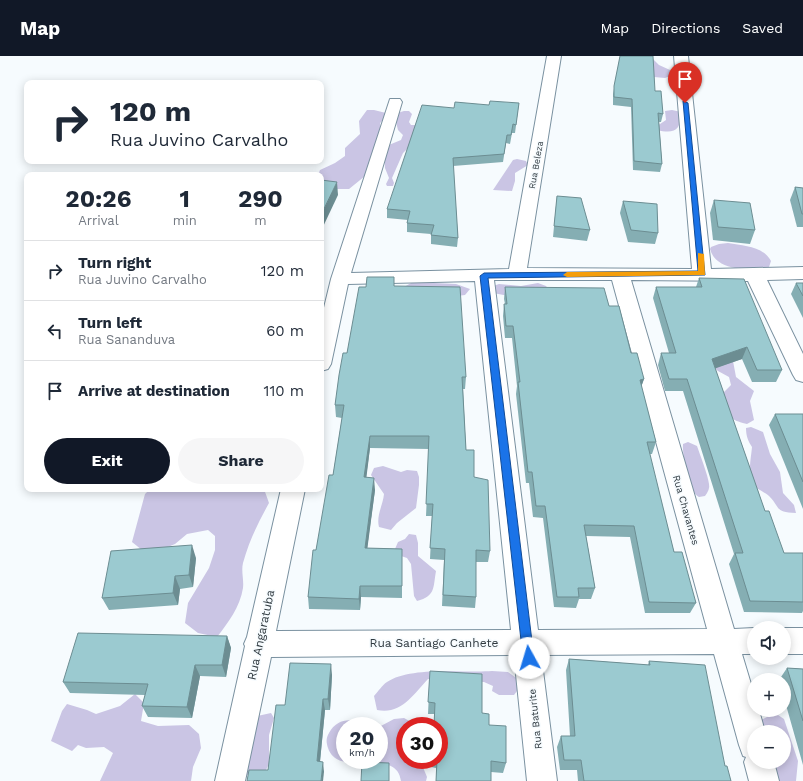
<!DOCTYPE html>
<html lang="en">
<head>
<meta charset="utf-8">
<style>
  :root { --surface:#fff; --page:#f6f6f7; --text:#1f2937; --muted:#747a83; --line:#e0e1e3; --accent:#111827 }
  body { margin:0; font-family:"Work Sans",sans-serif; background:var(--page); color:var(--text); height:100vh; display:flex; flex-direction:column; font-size:15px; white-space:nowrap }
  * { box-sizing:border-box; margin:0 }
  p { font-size:13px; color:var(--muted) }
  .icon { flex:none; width:22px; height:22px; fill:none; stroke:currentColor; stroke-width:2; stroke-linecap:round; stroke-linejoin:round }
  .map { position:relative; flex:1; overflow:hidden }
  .side { position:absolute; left:24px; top:116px; width:300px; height:320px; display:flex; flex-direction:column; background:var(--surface); border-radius:8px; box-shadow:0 2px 10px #0003 }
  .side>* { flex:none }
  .hud { position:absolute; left:24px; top:24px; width:300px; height:84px; border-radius:8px; box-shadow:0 2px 10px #0003; background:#fff; color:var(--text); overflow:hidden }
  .fabs { position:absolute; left:747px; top:565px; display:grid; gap:8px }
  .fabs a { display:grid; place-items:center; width:44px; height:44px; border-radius:50%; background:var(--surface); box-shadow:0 2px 10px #0003; font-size:20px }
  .speed { position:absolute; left:336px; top:661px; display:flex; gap:8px; font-size:20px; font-weight:700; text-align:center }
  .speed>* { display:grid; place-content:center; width:52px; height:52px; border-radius:50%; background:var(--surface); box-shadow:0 2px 10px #0003; line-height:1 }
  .speed small { font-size:10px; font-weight:400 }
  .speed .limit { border:6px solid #d22; background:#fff; color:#111 }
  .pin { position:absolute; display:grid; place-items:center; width:34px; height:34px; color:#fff; margin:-41px -17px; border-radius:50% 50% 50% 0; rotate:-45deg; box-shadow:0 0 4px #0007 }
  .pin .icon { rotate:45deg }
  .me { position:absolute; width:44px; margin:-22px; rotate:354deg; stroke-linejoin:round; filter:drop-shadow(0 0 3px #0008) }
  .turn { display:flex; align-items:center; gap:14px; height:84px; padding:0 20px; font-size:18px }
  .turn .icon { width:52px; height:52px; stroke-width:2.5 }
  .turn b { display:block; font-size:28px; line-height:34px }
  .eta { display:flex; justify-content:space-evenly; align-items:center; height:68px; text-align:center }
  .eta b { font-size:24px; font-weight:700; line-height:28px }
  .cta { display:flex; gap:8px; margin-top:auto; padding:8px 20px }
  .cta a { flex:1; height:46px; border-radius:24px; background:var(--accent); color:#fff; font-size:16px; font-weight:700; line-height:46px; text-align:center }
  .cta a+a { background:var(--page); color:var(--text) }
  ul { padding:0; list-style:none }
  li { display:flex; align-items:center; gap:12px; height:60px; padding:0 20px; border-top:1px solid var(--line) }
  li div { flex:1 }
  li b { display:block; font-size:15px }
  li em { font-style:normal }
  header { display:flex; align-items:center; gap:24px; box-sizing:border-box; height:56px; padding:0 20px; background:var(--accent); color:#fff }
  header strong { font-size:19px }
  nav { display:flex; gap:22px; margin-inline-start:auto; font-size:14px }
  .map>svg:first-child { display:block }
  .green { fill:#cac5e4 }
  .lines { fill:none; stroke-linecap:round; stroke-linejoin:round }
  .minor-casing { stroke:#7a91a0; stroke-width:2 }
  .minor { fill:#fff; fill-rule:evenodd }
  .wall { fill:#85aeb3 }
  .shaded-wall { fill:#6c8d92 }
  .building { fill:#9bcad0; stroke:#6c8d92 }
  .route { fill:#1a73e8; stroke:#114b97 }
  .slow { fill:#f59e0b }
  .labels { text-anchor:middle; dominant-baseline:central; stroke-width:3; stroke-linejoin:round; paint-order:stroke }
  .far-street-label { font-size:9px; fill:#303a40; stroke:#f6fbfe }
  .street-label { font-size:10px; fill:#303a40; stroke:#f6fbfe }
  .near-street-label { font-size:12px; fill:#303a40; stroke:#f6fbfe }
</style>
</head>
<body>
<header>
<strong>Map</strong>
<nav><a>Map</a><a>Directions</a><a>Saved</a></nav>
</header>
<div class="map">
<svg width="803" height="725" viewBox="0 0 803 725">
  <rect width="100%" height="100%" fill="#f6fbfe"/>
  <!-- green -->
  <g class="green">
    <path d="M638,2l15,1 6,6 11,5v6l-5,2 -11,-1 -1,-5z"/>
    <path d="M367,54h7l12,3 -1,5 -5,5 1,6 -11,43 -21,17h-12l-16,-5v-9h-3l2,-5 15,-7 10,-7v-8l15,-14 -1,-13z"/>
    <path d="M672,54l9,2c0,19 -7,22 -24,18v-4l9,-6 -1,-9z"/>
    <path d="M404,55h5l3,3 -3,8 2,3h11l-14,23 -5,5 -11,25 2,5 -1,3h-6l-1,-2 3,-6 -4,-10 -1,-21 17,-7 2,-5 -5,-5 -4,-16z"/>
    <path d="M517,103l9,2 2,4 -13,8v8l-3,10 -19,-1 20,-30z"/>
    <path d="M728,187c16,3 35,3 43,18l-2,6 -5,4c-18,-2 -48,0 -54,-22l1,-2 8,-3z"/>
    <path d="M413,226l43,2 14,5 -5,6 -8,1 -55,-8z"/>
    <path d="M538,227l8,3 5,6 -42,4 -16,-3v-7l6,-2 22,2z"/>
    <path d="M704,302l29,3 3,16 18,14 -4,10 4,19 -7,4c-17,-4 -23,-9 -28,-27l12,-12 -2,-8 -11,-6z"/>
    <path d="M751,371l12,5 7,22 10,18 3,21 11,12 2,8c-22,-1 -15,-5 -27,-17 -4,-4 -13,-7 -15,-11 -7,-11 -3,-26 -2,-38 -4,-6 -6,-11 -6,-19z"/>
    <path d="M688,386l9,4c3,9 11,29 12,38 1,4 -1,8 -4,12l-6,1c-10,-4 -17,-43 -16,-53z"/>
    <path d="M383,410l18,6 6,-2 10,1 2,6v8l-3,23 -19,15 -6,7 -12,-3c-3,-11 4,-22 5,-33l-13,-19 3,-7z"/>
    <path d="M150,433h114l5,14c-11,20 -20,38 -26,60 -2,8 1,17 0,25 -3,19 -15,35 -26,49l-19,-4 -13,-10 3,-20 21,-35 6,-18v-14l-7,-6 -21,4 -12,10 -12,5 -21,1 -10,-8 13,-48z"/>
    <path d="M409,478l7,1 2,8v13l18,15c-3,16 0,25 -19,30l-3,-5 -3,-32 -4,-6 -6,-2 -6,-7 3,-7 7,-3z"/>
    <path d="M492,615l16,1 11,8 1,7 -6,8h-15l-7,-4 1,-5 -9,-4 -56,-3c-15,16 -27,36 -51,31l-3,-14c4,-4 8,-11 13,-14 23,-16 76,-9 105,-11z"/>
    <path d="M135,638l9,9 -3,18 17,5 31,-1 10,9 2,14 -8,19 -2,14h-91l13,-28 -9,-6 -18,1 -8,-3 -6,6 -21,-10 11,-30 5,-7 20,6 9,4 24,-8z"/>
    <path d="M271,657l3,5 -5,17v29l-4,8 -18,3 -6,-4 12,-54z"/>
    <path d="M775,657l9,6 14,42 -2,20h-21l-14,-19h23v-30h-30l7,-12z"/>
    <path d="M404,662l9,5 1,3h-9v34h15l7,17 -1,4h-25c-5,-36 -62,-1 -73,-33 -2,-6 -2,-10 1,-15 9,-16 25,-15 39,-7h-23v34h34v-33l15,-8z"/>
  </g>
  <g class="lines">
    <defs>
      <g id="minor">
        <path d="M547,0h14l-34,212 165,1 -18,-213h14l23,213 92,-2v12l-36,1 36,74v28l-7,-2 -3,-5 -45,-94 -117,-1 103,349 20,-1v26h-12l12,40v16h5l6,22h-11v30h20l5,19h-30l-5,-19 2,-5 -3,-1 -4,-11 -25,-91 -173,1 16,126h-30l-13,-126 -243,2 -26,124h-30l30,-135 -1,-2 3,-7 34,-148h24l-29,142 235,-1 -36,-349 -127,3 -17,80 -3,5 -7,2v-51l10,-41 59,-180h10l2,3 -51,171 158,-4zM494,224h118l95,349 -169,1z"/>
        <rect x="784" y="572" width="19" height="26"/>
      </g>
    </defs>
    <!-- minor casing -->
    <use href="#minor" class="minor-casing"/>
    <!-- minor -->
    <use href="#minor" class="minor"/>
  </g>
  <!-- wall -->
  <g class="wall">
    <path d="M620,0l35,35 8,23 -2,8h-2l3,42 -2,8 -27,-2 -2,-63 -18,-2v-11z"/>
    <path d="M519,47l-4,30h-3l-2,11 -4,-1 -3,19 -50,4 5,72 -1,9 -26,-3v-10l-24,-2v-9l1,-3 -21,-2v-9l102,-104z"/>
    <path d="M795,131l8,1v39h-6l-7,-27z"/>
    <path d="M557,140l33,34 -3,11 -34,-4 3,-31z"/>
    <path d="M714,144l41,30 -5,14 -37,-4 -3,-27z"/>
    <path d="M623,145l35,32 -3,11 -27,-2 -8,-29z"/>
    <path d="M699,222l83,92 -6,12h-24l-10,-23 -27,9 50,143 19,42h19v58l-1,2 -58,-1 -15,-48 5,-10 -51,-163h-18l-7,-26 3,-12h8l-16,-55 3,-11h40z"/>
    <path d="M796,227h7v35l-12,-24z"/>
    <path d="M394,230l72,91 -1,12h-2l3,61 8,27 16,74 -2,11h-12v35l-1,11 -33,-2 2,-46 -14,-1 2,-43h-6l3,-67 -59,-1 -4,29 9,13 -8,58 35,1v49l-41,-1 -1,13 -51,-1 -1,-12 8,-47 17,-75 9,-57 -6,-1 -1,-12 12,-52 19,-66z"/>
    <path d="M505,231l104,19 35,73 -3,8 15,55 -4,12h-3l25,98 22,51 -6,10h-45l-15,-76 -44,-1 9,52 -4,11h-12l-3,9 -22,-1 -11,-89 -10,-1 -4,-34h-3l-10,-89 1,-8 -5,-48h-7l-2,-22 1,-12h1l-1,-5z"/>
    <path d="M775,358h28v95l-34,-84z"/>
    <path d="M196,502l-3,29 -13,2 -2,16 -69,5 -7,-12z"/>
    <path d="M227,580l4,12 -5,29 -26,-1 -8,42 -44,-1 -6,-11 3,-11 -75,-2 -7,-11z"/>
    <path d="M569,603l79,6 1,-4 76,105 6,15h-153l-1,-11h-17l-3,-23 4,-11h9l-4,-66z"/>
    <path d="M787,612l16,1v96l-19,-67v-18h-5z"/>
    <path d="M430,615l52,42 7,12 17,38 -3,10 -12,-1v9h-55v-13l-5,-1 1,-7h7l-5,-46h-6z"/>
    <path d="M332,619l-2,35h-5l-5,52 4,10 -56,-2 17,-65z"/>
  </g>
  <!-- shaded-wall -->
  <g class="shaded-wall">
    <path d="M337,126l1,13 -17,36v-16z"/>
    <path d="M747,291l-5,12 -34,12 4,-12z"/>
    <path d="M644,323l-4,11v-10z"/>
    <path d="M370,380v12l-5,41 -1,-12z"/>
    <path d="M374,422l1,12 -9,69 -1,-11z"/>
    <path d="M192,489l4,13 -3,29 -4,-12z"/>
    <path d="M175,520l5,13 -2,16 -5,-12z"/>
    <path d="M360,530l1,11 -1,13 -1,-11z"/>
    <path d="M227,580l4,12 -5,29 -4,-12z"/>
    <path d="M331,608l1,11 -2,35 -2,-11z"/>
    <path d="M195,609l5,11 -8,42 -5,-11z"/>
    <path d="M323,643l2,11 -6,61 -2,-10z"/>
    <path d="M323,706l1,10 -1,9h-2z"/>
  </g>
  <!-- building -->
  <g class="building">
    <path d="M620,0h33l2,35h6l2,23 -5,-1 4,51 -28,-3 -2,-62 -18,-2v-11z"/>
    <path d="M490,45l29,2 -3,22 -3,-1 -2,11h-4l-3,19 -51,4 5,80 -27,-3 3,-10 -27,-2 3,-12 -23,-2 35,-104 32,3 1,-6 34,3z"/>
    <path d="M321,124l16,2 -16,33z"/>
    <path d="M795,131l8,1v26h-1z"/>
    <path d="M557,140l24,2 9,32 -36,-4z"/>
    <path d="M714,144l36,3 5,27 -37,-3z"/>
    <path d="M623,145l34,3 1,29 -27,-3z"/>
    <path d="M367,221h27v9l66,1 6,90h-4l4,73h8v27l14,3 2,71 -14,-1v47l-33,-2 2,-46 -15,-1 3,-44h-7l3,-68h-59l-6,41 10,1 -9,70 37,1v37h-42l-1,13 -51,-2 5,-47h3l13,-75h4l11,-70h-9l4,-30 4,-22h4l12,-66h7z"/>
    <path d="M699,222l45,1 38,91h-25l-10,-23 -35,12 53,152h4l15,42h19v49l-53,-1 -15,-48h8l-56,-174h-18l-8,-26h15l-20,-66h46z"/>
    <path d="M796,227h7v13z"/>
    <path d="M505,231l99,1 5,18h10l12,47h6l7,26 -4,1 16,62h-9l27,110h8l14,51 -47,-1 -15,-76 -50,-1 11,63h-17l1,9h-22l-12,-91h-9l-4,-34h-4l-10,-90h2l-7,-56h-7l-2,-22h3z"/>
    <path d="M775,358h28v68z"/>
    <path d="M192,489l-3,30 -14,1 -2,17 -71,5 9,-47z"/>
    <path d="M78,577l149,3 -5,29h-27l-8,42 -45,-1 6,-22 -85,-2z"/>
    <path d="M569,603l81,6 -1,-4 56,4 20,101h2l4,15h-147l-3,-21h-17l-3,-24h14z"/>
    <path d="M290,607l41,1 -3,35h-5l-6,62 6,1 -2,19h-74l2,-11h19l8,-65h9z"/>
    <path d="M787,612l16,1v52z"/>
    <path d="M430,615l52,3v39l7,1v11l17,1v37l-15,-2v20h-55l1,-21h2v-34h-5l1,-23 -7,-1z"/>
    <path d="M362,706l27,1v18h-28z"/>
  </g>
  <!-- route -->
  <path class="route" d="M683,45l5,2 17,172 -217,3 46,380 -1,3 -4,2 -4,-2 -2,-3 -43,-382 4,-3 214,-2z"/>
  <!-- slow -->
  <path class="slow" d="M698,197l6,1 1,21 -138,2 -4,-2 4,-3 131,-1z"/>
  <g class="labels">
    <!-- far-street labels -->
    <g class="far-street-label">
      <text transform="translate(536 109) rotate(-80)">Rua Beleza</text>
    </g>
    <!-- street labels -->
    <g class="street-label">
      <text transform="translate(686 454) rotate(74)">Rua Chavantes</text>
      <text transform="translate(535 663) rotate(-96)">Rua Baturite</text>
    </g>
    <!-- near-street labels -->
    <g class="near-street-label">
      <text transform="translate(261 579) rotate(-78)">Rua Angaratuba</text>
      <text x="434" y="587">Rua Santiago Canhete</text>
    </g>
  </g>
</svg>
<div class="fabs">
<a><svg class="icon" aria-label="sound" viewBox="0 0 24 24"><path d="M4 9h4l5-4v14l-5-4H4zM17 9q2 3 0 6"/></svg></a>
<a>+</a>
<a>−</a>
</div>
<div class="speed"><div>20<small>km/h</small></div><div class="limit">30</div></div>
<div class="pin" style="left:685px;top:47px;background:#d93025"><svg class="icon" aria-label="arrive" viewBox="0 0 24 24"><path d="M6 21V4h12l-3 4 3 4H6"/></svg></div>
<svg class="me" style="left:529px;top:602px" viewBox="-20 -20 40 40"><circle r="19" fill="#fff"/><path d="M0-13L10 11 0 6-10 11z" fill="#1a73e8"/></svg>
<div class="hud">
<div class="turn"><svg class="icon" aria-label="right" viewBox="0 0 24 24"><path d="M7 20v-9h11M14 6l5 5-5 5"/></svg><div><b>120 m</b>Rua Juvino Carvalho</div></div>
</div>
<section class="side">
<div class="eta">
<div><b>20:26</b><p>Arrival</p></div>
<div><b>1</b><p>min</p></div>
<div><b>290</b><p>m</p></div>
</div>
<ul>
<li><svg class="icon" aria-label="right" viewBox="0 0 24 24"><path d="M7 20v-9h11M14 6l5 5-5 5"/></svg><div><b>Turn right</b><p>Rua Juvino Carvalho</p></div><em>120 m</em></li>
<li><svg class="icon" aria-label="left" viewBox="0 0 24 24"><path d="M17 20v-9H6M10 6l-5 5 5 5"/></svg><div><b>Turn left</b><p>Rua Sananduva</p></div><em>60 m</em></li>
<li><svg class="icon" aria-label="arrive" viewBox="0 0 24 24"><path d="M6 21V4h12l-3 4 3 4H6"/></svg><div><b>Arrive at destination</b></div><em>110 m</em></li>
</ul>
<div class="cta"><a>Exit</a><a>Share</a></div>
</section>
</div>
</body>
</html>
